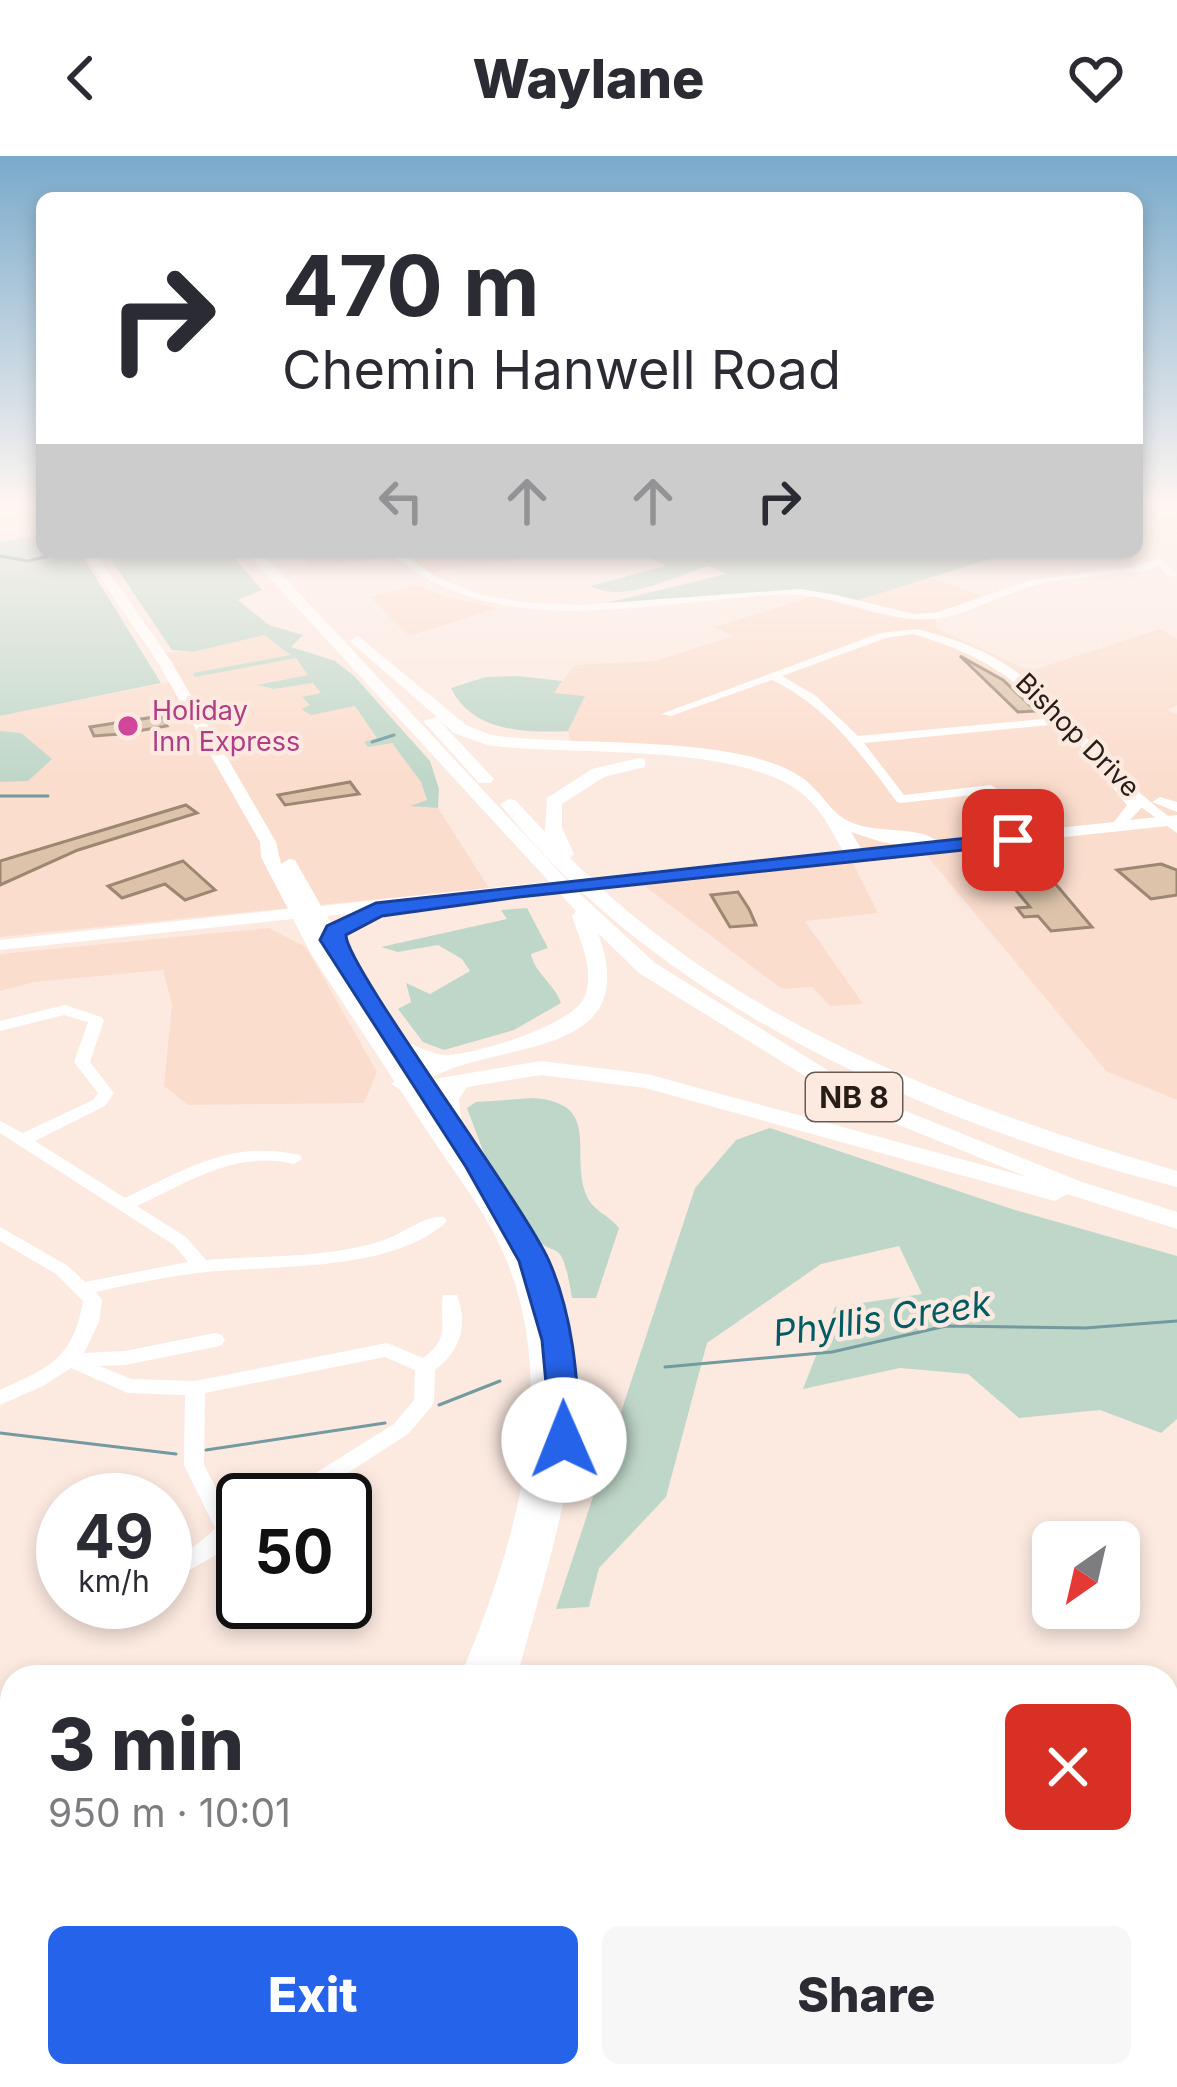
<!DOCTYPE html>
<html lang="en">
<head>
<meta charset="utf-8">
<style>
  :root { --surface:#fff; --page:#f7f7f7; --text:#2b2b33; --muted:#7c7c81; --accent:#2563eb }
  body { margin:0; font-family:Inter,sans-serif; background:var(--page); color:var(--text); height:100vh; display:flex; flex-direction:column; font-size:45px; white-space:nowrap }
  * { box-sizing:border-box; margin:0 }
  p { font-size:39px; color:var(--muted) }
  .icon { flex:none; width:66px; height:66px; fill:none; stroke:currentColor; stroke-width:2; stroke-linecap:round; stroke-linejoin:round }
  .map { position:relative; flex:1; overflow:hidden }
  .panel { position:absolute; left:0px; top:1509px; width:1179px; height:423px; display:flex; flex-direction:column; background:var(--surface); border-radius:36px 36px 0 0; box-shadow:0 6px 18px #0003 }
  .panel>* { flex:none }
  .top-card { position:absolute; left:36px; top:36px; width:1107px; height:366px; border-radius:18px; box-shadow:0 6px 18px #0003; background:#fff; color:var(--text); overflow:hidden }
  .needle { width:78px; rotate:214deg }
  .buttons { position:absolute; left:1032px; top:1365px; display:grid; gap:24px }
  .buttons a { display:grid; place-items:center; width:108px; height:108px; border-radius:18px; background:var(--surface); box-shadow:0 6px 18px #0003; font-size:60px }
  .speed { position:absolute; left:36px; top:1317px; display:flex; gap:24px; font-size:60px; font-weight:700; text-align:center }
  .speed>* { display:grid; place-content:center; width:156px; height:156px; border-radius:50%; background:var(--surface); box-shadow:0 6px 18px #0003; line-height:1 }
  .speed small { font-size:30px; font-weight:400 }
  .speed .limit { border:6px solid #111; border-radius:18px; background:#fff; color:#111 }
  .pin { position:absolute; display:grid; place-items:center; width:102px; height:102px; color:#fff; margin:-51px; border-radius:24px; box-shadow:0 6px 18px #0006 }
  .me { position:absolute; width:132px; margin:-66px; rotate:359deg; stroke-linejoin:round; filter:drop-shadow(0 0 9px #0008) }
  .turn { display:flex; align-items:center; gap:42px; height:252px; padding:0 48px; font-size:54px }
  .turn .icon { width:156px; height:156px; stroke-width:2.5 }
  .turn b { display:block; font-size:84px; line-height:102px }
  .lanes { display:flex; align-items:center; height:114px; padding:0 48px; background:#0003; justify-content:center; gap:60px; direction:ltr }
  .lanes .off { opacity:.35 }
  .round { display:grid; place-items:center; flex:none; width:126px; height:126px; border-radius:18px; background:var(--page) }
  .headline { display:flex; align-items:center; justify-content:space-between; height:204px; padding:0 48px }
  h1 { font-size:72px; font-weight:800; line-height:90px }
  .primary-button { display:flex; gap:24px; margin-top:auto; padding:24px 48px }
  .primary-button a { flex:1; height:138px; border-radius:18px; background:var(--accent); color:#fff; font-size:48px; font-weight:800; line-height:138px; text-align:center }
  .primary-button a+a { background:var(--page); color:var(--text) }
  header { display:flex; justify-content:space-between; align-items:center; height:156px; padding:0 48px; background:var(--surface); font-size:54px; font-weight:800 }
  .map>svg:first-child { display:block }
  .built { fill:#fbddcd }
  .green { fill:#bfd7c9 }
  .lines { fill:none; stroke-linecap:round; stroke-linejoin:round }
  .stream { stroke:#729a9f; stroke-width:3 }
  .building { fill:#dcc3aa; stroke:#9b8772; stroke-width:3 }
  .minor { fill:#fff; fill-rule:evenodd }
  .major { fill:#fff; fill-rule:evenodd }
  .highway { fill:#fff; fill-rule:evenodd }
  .route { fill:#2563eb; stroke:#184099; stroke-width:3 }
  .hotel-dot { fill:#d1479c; stroke:#fceae1; stroke-width:4.5 }
  .labels { text-anchor:middle; dominant-baseline:central; stroke-width:9; stroke-linejoin:round; paint-order:stroke }
  .far-hotel-label { font-size:27px; fill:#b23c85; stroke:#fceae1; text-anchor:start }
  .far-street-label { font-size:27px; fill:#271d17; stroke:#fceae1 }
  .shield { fill:#fceae1; stroke:#675a54; stroke-width:3 }
  .shield-label { font-size:30px; font-weight:bold; fill:#271d17 }
  .water-label { font-size:36px; font-style:italic; fill:#005b64; stroke:#fceae1 }
</style>
</head>
<body>
<header><svg class="icon" aria-label="back" viewBox="0 0 24 24"><path d="M15 5l-7 7 7 7"/></svg>Waylane<svg class="icon" aria-label="heart" viewBox="0 0 24 24"><path d="M12 20l-8-8c-3-5 5-10 8-4 3-6 11-1 8 4z"/></svg></header>
<div class="map">
<svg width="1177" height="1931" viewBox="0 0 1177 1931">
  <rect width="100%" height="100%" fill="#fceae1"/>
  <!-- built -->
  <g class="built">
    <path d="M296,396h269l-142,22 -39,-16 -72,10z"/>
    <path d="M925,420l63,22 -52,18v12l94,43 130,-42 17,10v66l-10,5 10,4v386l-71,-29 -184,-221 -72,3 -3,-19 -55,-55 -95,-24 -124,-5 -5,-19 17,-35 -32,-3 22,-28 79,-4 80,-25 -20,-9 104,-32z"/>
    <path d="M415,429l30,12 53,11 -89,28 -39,-39z"/>
    <path d="M264,479l29,20 -99,19 102,-16 13,17 -48,9 14,5 38,-6 9,10 -19,5 8,7 -9,3 9,6 44,-8 23,32 -12,4 2,5 24,-5 29,40 6,19 -14,4 25,3 51,80 -489,49v-155l28,-1 -7,-48 -21,-2v-15l175,-35 -17,-29h35z"/>
    <path d="M848,697l30,60 -73,8 58,83 -33,2 -18,-19 -30,2 -148,-111z"/>
    <path d="M269,772l37,19 71,125 -13,31 -176,2 -24,-19 8,-81 -9,-35 -129,12 -34,9v-37z"/>
  </g>
  <!-- green -->
  <g class="green">
    <path d="M42,379v17h38l81,131 -161,33v-175z"/>
    <path d="M143,396h86l33,38 -24,10 31,25 34,10 -12,12 44,14 19,15 76,85 9,28 -1,19 -28,-2 17,-6 -6,-18 -29,-39 -24,4 -4,-5 13,-4 -22,-32 -44,9 -10,-6 9,-4 -8,-8 19,-4 -8,-10 -39,6 -17,-4 51,-10 -12,-17 -101,19 -2,-4 98,-18 -27,-20 -71,17 -21,-2 -60,-89z"/>
    <path d="M642,396h371l-158,49 -71,-9 -182,12 124,-30 -17,-8c-35,10 -84,38 -118,20l74,-20z"/>
    <path d="M518,520l44,5 -8,12 31,3 -17,35c-42,2 -96,1 -117,-43l35,-11z"/>
    <path d="M0,575l21,2 31,26 -24,22 -28,1z"/>
    <path d="M527,752l21,40 -17,6c4,20 23,29 30,49l-47,27 -70,20 -21,-8 -25,-33 13,-7 -5,-19 24,11 40,-23 -8,-12 -24,-14 -40,7 -17,-5 126,-28 -6,-9z"/>
    <path d="M534,942c68,6 36,53 52,96 6,17 22,20 33,34l-23,70h-24c-12,-72 -15,-30 -48,-71 -26,-31 -43,-82 -57,-119l9,-6z"/>
    <path d="M770,972l245,82 162,46v163l-16,14 -61,-23 -81,8 -51,-44 -68,-6 -97,21 32,-82 87,-13 -23,-48 -78,18 -114,79 -41,154 -67,71 -10,39 -33,2 139,-421 41,-48z"/>
  </g>
  <g class="lines">
    <!-- stream -->
    <g class="stream">
      <path d="M0,400l28,5 38,-9"/>
      <path d="M372,586l22,-7"/>
      <path d="M0,640h48"/>
      <path d="M665,1211l167,-15 114,-26 139,2 92,-7"/>
      <path d="M439,1249l61,-24"/>
      <path d="M0,1277l176,21"/>
      <path d="M206,1294l179,-27"/>
    </g>
  </g>
  <!-- building -->
  <g class="building">
    <path d="M960,500l43,24 33,31 -18,1z"/>
    <path d="M161,560l6,10 -47,8 -26,2 -4,-9z"/>
    <path d="M350,626l9,12 -74,11 -7,-10z"/>
    <path d="M186,649l11,8 -119,37 -78,35v-24z"/>
    <path d="M183,705l32,29 -30,10 -20,-16 -43,14 -14,-12z"/>
    <path d="M1161,708l16,6v25l-26,4 -34,-29z"/>
    <path d="M1049,721l10,11 33,39 -41,4 -13,-15 -14,1 -7,-9 13,-1 -21,-25z"/>
    <path d="M738,736l11,17 7,16 -26,2 -19,-32z"/>
  </g>
  <g class="lines">
    <!-- minor -->
    <g class="minor">
      <path d="M389,396h11l38,26 44,17 47,8 51,2 220,-16 32,5 82,20 21,-1 96,-33 104,-13 1,-3 24,-5 17,16 -8,2 -11,-12 -11,6c-38,5 -81,5 -118,16 -30,9 -66,29 -96,32 -45,4 -90,-21 -135,-24 -31,-1 -62,3 -92,6 -110,11 -227,28 -317,-49z"/>
      <path d="M917,473c30,8 61,17 88,35 43,28 73,66 108,103 20,21 41,38 64,56v10l-39,-28 -78,-81 -196,19 40,52 87,-10 6,4 -6,4 -90,10 -4,-1c-36,-48 -70,-96 -125,-122l-101,36 -10,-2 219,-81zM913,478c65,20 93,37 141,84l-196,18 -42,-40 -34,-20 104,-38z"/>
      <path d="M65,849l36,12 3,3 -14,42 24,31 -9,13 -70,35 90,57c60,-28 106,-59 175,-43l2,4 -8,5c-58,-14 -106,18 -157,42l49,31 20,23c58,-5 122,-1 178,-20 19,-6 41,-25 60,-23l3,4c-53,51 -172,44 -241,51 -38,4 -74,12 -110,20l6,8 -3,22 -15,31 41,-2 90,-18 7,2 3,5 -3,5 -7,2 -90,18 -25,1 31,13 64,2 192,-38 36,15c30,-22 15,-35 20,-63h14c11,30 4,55 -22,75l-1,32 -3,5 -23,27 -102,66h-27l3,-6 112,-70 20,-24 1,-30 -30,-13 -180,36 -1,72 26,50 13,2v16h-7l-15,19 -33,19 -8,-3 -3,-6c8,-13 27,-20 38,-34l-31,-63 1,-70 -57,-2 -57,-25 -28,18 -43,19v-15c50,-23 73,-31 83,-89l-27,-27 -56,-33v-14l68,39 17,16 103,-20 -14,-17 -174,-112v-12l23,12 70,-33 5,-7 -24,-31 14,-40 -24,-7 -64,16v-10z"/>
      <path d="M1177,1778v34l-10,4v-33z"/>
      <path d="M1049,1920h32l-5,11h-32z"/>
    </g>
    <!-- major -->
    <g class="major">
      <path d="M83,396h12l76,109 105,181 5,22 8,-5 6,1 26,46 793,-84 13,-17 -35,-43 8,-5 5,2 39,46 -14,15 47,-5v10l-850,91 33,57 162,245 -10,7 10,21h15c79,138 17,290 -20,431h-57c58,-137 109,-308 31,-449 -17,-31 -40,-61 -60,-91 -40,-61 -80,-122 -120,-183l-18,-35 -293,31v-10l288,-31 -27,-52 -1,-15 -103,-181z"/>
      <path d="M1160,641l17,5v10l-25,-10z"/>
      <path d="M296,1920h71l-4,11h-71z"/>
    </g>
    <!-- highway -->
    <g class="highway">
      <path d="M246,396h15l319,342 75,69 216,134 211,85 95,30v17l-110,-35 -12,7 -410,-113 -104,-13 -74,12 -8,12 2,20 -4,5h-16l-6,-25 5,-7 -37,-1 -12,-7 32,-21 -31,-15 11,-7c13,4 31,15 45,14 29,-1 124,-30 136,-57 12,-26 -4,-57 -12,-82l4,-5zM598,777l41,40 216,134 172,70 -380,-103 -106,-13 -114,19c72,-42 218,-18 171,-147z"/>
      <path d="M358,480l108,89 25,10c84,12 231,-1 302,37 25,14 30,30 47,44 27,21 73,7 97,25 -21,14 -62,-1 -86,-9l13,21 -10,6 -7,-2c-13,-20 -23,-45 -42,-61 -64,-55 -233,-39 -318,-51l-33,-12 -16,-14 56,60 -3,4h-12l-56,-62 14,-4 -84,-73 -3,-3z"/>
      <path d="M639,602l6,1v8l-41,10 -42,27v24l12,26 -4,4c162,165 390,249 607,313v16c-244,-62 -517,-181 -677,-383l9,-5 6,1 30,32 2,-34 45,-29z"/>
    </g>
  </g>
  <!-- sky -->
  <linearGradient id="sky" x2="0" y2="1"><stop stop-color="#79aacb"/><stop offset="0.56" stop-color="#fef6f2"/><stop offset="1" stop-color="#fef6f2" stop-opacity="0"/></linearGradient>
  <rect width="1177" height="622" fill="url(#sky)"/>
  <!-- route -->
  <path class="route" d="M1013,677l11,7 -4,4 -501,53 -137,19 -36,19c-1,30 176,266 203,326 25,57 28,117 32,179l-17,13 -12,-4 -10,-109 -23,-79 -53,-94 -146,-227 7,-14 49,-23z"/>
  <!-- markers -->
  <circle class="hotel-dot" cx="128" cy="570" r="12"/>
  <g class="labels">
    <!-- far-hotel labels -->
    <g class="far-hotel-label">
      <text x="152" y="554">Holiday<tspan x="152" dy="31">Inn Express</tspan></text>
    </g>
    <!-- far-street labels -->
    <g class="far-street-label">
      <text transform="translate(1078 579) rotate(45)">Bishop Drive</text>
    </g>
    <!-- shield labels -->
    <rect class="shield" x="806" y="917" width="96" height="48" rx="9"/>
    <g class="shield-label">
      <text x="854" y="941">NB 8</text>
    </g>
    <!-- water labels -->
    <g class="water-label">
      <text transform="translate(882 1162) rotate(-8)">Phyllis Creek</text>
    </g>
  </g>
</svg>
<div class="buttons">
<a><svg class="needle" viewBox="-14 -14 28 28"><path d="M0-13l5 13h-10z" fill="#e53935"/><path d="M0 13l5-13h-10z" fill="#7c7c81"/></svg></a>
</div>
<div class="speed"><div>49<small>km/h</small></div><div class="limit">50</div></div>
<div class="pin" style="left:1013px;top:684px;background:#d93025"><svg class="icon" aria-label="arrive" viewBox="0 0 24 24"><path d="M6 21V4h12l-3 4 3 4H6"/></svg></div>
<svg class="me" style="left:564px;top:1284px" viewBox="-20 -20 40 40"><circle r="19" fill="#fff"/><path d="M0-13L10 11 0 6-10 11z" fill="#2563eb"/></svg>
<div class="top-card">
<div class="turn"><svg class="icon" aria-label="right" viewBox="0 0 24 24"><path d="M7 20v-9h11M14 6l5 5-5 5"/></svg><div><b>470 m</b>Chemin Hanwell Road</div></div>
<div class="lanes"><svg class="icon off" aria-label="left" viewBox="0 0 24 24"><path d="M17 20v-9H6M10 6l-5 5 5 5"/></svg><svg class="icon off" aria-label="ahead" viewBox="0 0 24 24"><path d="M12 20V5M6 11l6-6 6 6"/></svg><svg class="icon off" aria-label="ahead" viewBox="0 0 24 24"><path d="M12 20V5M6 11l6-6 6 6"/></svg><svg class="icon" aria-label="right" viewBox="0 0 24 24"><path d="M7 20v-9h11M14 6l5 5-5 5"/></svg></div>
</div>
<section class="panel">
<div class="headline"><div><h1>3 min</h1><p>950 m · 10:01</p></div><a class="round" style="background:#d93025;color:#fff"><svg class="icon" aria-label="close" viewBox="0 0 24 24"><path d="M6 6l12 12M18 6L6 18"/></svg></a></div>
<div class="primary-button"><a>Exit</a><a>Share</a></div>
</section>
</div>
</body>
</html>
